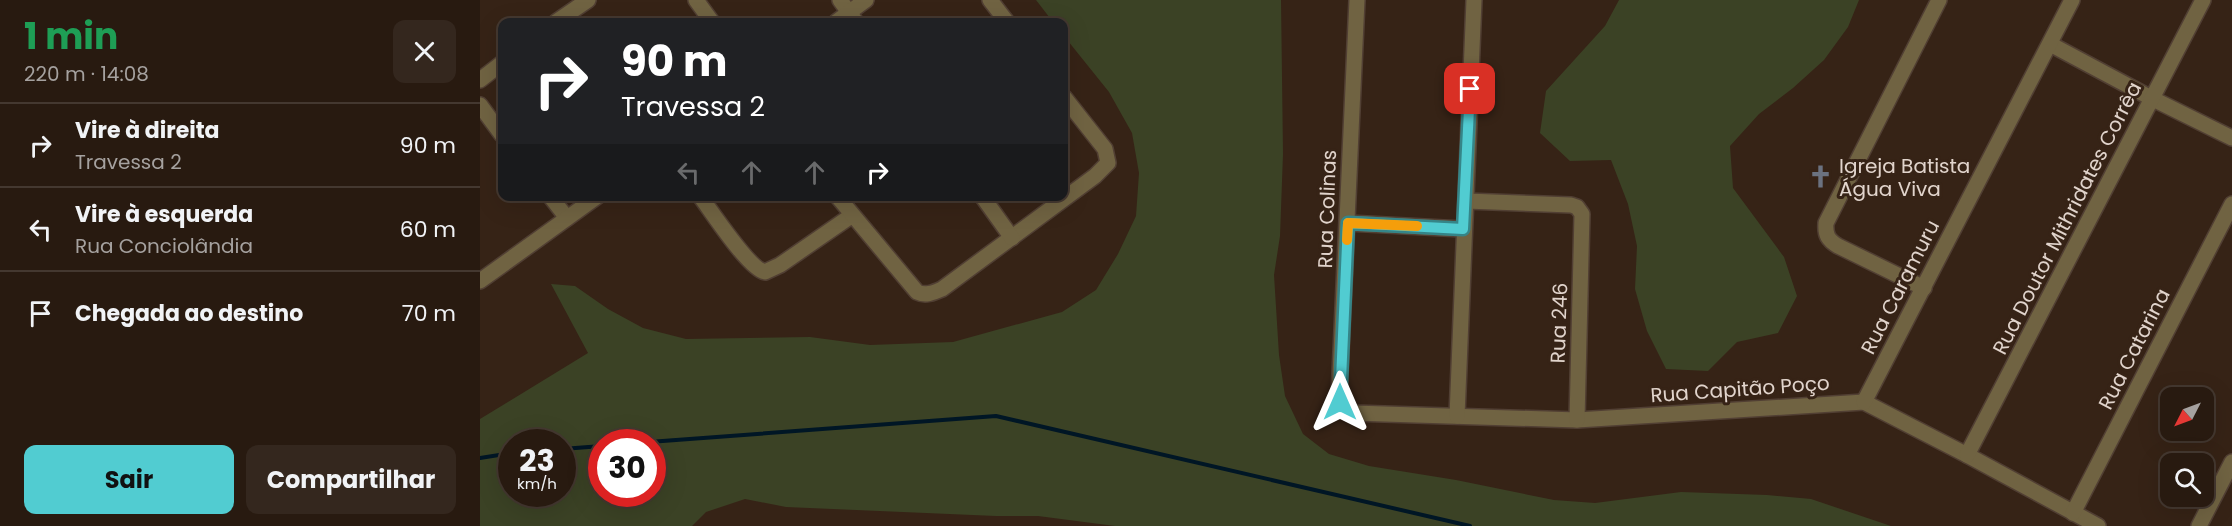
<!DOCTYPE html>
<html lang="pt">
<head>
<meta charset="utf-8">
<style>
  :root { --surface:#281a10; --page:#34271e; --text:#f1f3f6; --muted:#a5a19f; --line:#443830; --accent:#51ccd1 }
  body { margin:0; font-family:Poppins,sans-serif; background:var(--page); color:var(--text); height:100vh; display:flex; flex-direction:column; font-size:22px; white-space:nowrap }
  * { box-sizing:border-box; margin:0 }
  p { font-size:20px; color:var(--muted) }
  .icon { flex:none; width:33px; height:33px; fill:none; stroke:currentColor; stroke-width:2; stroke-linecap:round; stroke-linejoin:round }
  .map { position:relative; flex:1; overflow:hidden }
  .details { display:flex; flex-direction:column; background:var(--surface); width:480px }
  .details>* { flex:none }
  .banner { position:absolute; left:18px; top:18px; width:570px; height:183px; border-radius:12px; box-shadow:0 6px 24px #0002,0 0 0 2px var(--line); background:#202124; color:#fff; overflow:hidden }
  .needle { width:39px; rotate:228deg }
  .fabs { position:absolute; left:1680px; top:387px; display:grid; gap:12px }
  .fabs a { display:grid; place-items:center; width:54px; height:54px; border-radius:12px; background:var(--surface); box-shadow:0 6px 24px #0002,0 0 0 2px var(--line); font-size:30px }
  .speed { position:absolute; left:18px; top:429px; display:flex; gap:12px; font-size:30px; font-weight:700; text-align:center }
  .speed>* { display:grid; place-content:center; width:78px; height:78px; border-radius:50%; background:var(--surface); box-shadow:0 6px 24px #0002,0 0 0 2px var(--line); line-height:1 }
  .speed small { font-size:15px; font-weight:400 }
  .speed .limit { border:9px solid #d22; background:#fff; color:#111 }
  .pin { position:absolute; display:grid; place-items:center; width:51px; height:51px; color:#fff; margin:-26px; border-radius:12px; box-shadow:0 3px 9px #0006 }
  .me { position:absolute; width:66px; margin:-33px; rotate:0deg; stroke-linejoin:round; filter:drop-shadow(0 0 4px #0008) }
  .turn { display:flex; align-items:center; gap:21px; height:126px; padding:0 24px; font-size:27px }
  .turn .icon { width:78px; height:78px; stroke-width:2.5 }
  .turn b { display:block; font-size:42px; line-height:51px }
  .lanes { display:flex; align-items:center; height:57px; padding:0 24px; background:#0003; justify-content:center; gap:30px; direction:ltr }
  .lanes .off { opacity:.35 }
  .round { display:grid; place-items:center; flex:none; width:63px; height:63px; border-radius:12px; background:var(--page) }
  .head { display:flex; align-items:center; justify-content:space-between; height:102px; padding:0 24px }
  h1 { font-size:36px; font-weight:700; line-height:45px; color:#1e9e55 }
  .cta { display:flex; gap:12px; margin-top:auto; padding:12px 24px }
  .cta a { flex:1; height:69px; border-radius:12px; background:var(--accent); color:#111; font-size:24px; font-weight:700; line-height:69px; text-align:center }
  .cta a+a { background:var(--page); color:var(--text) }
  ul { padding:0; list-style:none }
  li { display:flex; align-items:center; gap:18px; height:84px; padding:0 24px; border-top:2px solid var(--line) }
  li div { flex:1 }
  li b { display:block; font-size:22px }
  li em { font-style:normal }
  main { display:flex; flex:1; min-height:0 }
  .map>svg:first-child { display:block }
  .green { fill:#3b4225; fill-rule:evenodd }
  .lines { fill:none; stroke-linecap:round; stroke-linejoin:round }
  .stream { stroke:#001625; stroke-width:4 }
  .minor-casing { stroke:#513f33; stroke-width:18 }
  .minor { stroke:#706342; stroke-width:15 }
  .route-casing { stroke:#358588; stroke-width:15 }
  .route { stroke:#51ccd1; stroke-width:10 }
  .slow { stroke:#f59e0b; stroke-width:10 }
  .labels { text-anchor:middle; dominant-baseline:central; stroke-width:6; stroke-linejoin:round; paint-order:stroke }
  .poi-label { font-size:20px; fill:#e1d4cc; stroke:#362316; text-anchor:start }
  .street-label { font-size:20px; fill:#e1d4cc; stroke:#362316 }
</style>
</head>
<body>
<main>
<section class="details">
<div class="head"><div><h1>1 min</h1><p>220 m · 14:08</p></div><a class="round"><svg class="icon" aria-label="close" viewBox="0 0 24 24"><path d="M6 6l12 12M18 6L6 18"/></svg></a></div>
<ul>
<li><svg class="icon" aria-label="right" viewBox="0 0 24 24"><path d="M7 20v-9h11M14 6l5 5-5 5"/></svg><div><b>Vire à direita</b><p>Travessa 2</p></div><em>90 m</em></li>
<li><svg class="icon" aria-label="left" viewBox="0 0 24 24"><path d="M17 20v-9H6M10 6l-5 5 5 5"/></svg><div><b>Vire à esquerda</b><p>Rua Conciolândia</p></div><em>60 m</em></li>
<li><svg class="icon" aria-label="arrive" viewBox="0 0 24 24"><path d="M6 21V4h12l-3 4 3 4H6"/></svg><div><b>Chegada ao destino</b></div><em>70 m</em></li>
</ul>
<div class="cta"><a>Sair</a><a>Compartilhar</a></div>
</section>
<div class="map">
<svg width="1752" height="526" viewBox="0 0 1752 526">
  <rect width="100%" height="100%" fill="#362316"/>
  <!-- green -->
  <g class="green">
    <path d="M556,0h245l2,154 -3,82 -6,39 5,80 6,41 18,38 26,20 40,12 87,14 98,20 41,3 86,-11 86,3 44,4 80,27h-776l-77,-10h-42l-210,-9 -41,-8 -39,13 -14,14h-212v-107l108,-66 -37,-69 24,2 33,23 35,19 43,11 124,-2 60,8 83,-3 109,-30 34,-22 22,-36 18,-38 3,-43 -7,-40 -23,-41 -45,-56v-14h-11zM32,442h50v52h-50zM122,442h50v52h-50z"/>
    <path d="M1139,0h240l-11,27 -24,33 -31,28 -34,26 -29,32 3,42 51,69 13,39 -19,37 -41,9 -29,29 -42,-2 -19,-38 -12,-42 2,-43 -9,-42 -17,-44 -41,1 -30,-28 6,-42 59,-65z"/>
  </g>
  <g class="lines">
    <!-- stream -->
    <g class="stream">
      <path d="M169,442l347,-26 474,110"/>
      <path d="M82,449l40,-3"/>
      <path d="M0,458l32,-5"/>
    </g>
    <defs>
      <g id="minor">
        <path d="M216,0l16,22"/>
        <path d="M360,0l16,22"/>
        <path d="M510,0l17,22"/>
        <path d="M877,0l-18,396 5,13 9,4 224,7 287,-18 103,53 131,71"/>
        <path d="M76,22l32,-22"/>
        <path d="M356,22l30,-22"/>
        <path d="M1570,44l103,55 79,39"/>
        <path d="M0,80l22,-17"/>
        <path d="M0,105l22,30"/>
        <path d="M70,196l17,22"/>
        <path d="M220,196c12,16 49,73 65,76l15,-7 71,-49"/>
        <path d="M357,196l80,96c8,4 16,1 25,-3l153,-113 13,-13 -3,-14 -41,-52"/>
        <path d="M502,196l30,42"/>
        <path d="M986,201l105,4 6,2 5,7 -5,206"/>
        <path d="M868,223l115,6"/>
        <path d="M0,281l118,-85"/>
        <path d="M1444,288l-86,-42c-10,-6 -13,-11 -12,-23l113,-223"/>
        <path d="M1384,402l208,-402"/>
        <path d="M977,416l17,-416"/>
        <path d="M1487,455l236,-455"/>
        <path d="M1593,513l159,-309"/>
        <path d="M1719,526l33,-64"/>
      </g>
    </defs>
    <!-- minor casing -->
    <use href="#minor" class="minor-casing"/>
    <!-- minor -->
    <use href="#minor" class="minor"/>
  </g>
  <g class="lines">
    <defs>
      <path id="route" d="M860,402l8,-179 115,6 7,-140"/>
    </defs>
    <!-- route casing -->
    <use href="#route" class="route-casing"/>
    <!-- route -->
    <use href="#route" class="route"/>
    <!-- slow -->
    <path class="slow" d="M867,240l1,-17 69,3"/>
  </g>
  <!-- icons -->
  <defs>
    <symbol id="church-bare" viewBox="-9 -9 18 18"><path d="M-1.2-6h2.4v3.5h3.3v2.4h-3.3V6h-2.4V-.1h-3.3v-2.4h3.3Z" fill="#6b7280" stroke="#362316" stroke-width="2.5" paint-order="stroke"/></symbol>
  </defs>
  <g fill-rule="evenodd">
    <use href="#church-bare" x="1324" y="160" width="33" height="33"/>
  </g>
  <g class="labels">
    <!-- poi labels -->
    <g class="poi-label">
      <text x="1359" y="166">Igreja Batista<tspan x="1359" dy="23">Água Viva</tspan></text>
    </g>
    <!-- street labels -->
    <g class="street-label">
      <text transform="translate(847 209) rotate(-88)">Rua Colinas</text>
      <text transform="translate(1587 218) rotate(-63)">Rua Doutor Mithridates Corrêa</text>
      <text transform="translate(1420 287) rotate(-63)">Rua Caramuru</text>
      <text transform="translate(1079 323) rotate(-88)">Rua 246</text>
      <text transform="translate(1654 349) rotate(-63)">Rua Catarina</text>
      <text transform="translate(1260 389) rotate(-4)">Rua Capitão Poço</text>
    </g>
  </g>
</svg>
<div class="fabs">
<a><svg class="needle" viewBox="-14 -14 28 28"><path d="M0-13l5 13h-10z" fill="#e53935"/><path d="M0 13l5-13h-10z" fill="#a5a19f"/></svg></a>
<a><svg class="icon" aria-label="search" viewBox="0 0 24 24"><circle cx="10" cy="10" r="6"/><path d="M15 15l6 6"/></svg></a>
</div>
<div class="speed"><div>23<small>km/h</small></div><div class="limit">30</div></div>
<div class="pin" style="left:990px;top:89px;background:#d93025"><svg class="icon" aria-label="arrive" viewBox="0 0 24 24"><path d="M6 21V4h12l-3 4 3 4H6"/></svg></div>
<svg class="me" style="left:860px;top:402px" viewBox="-20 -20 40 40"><path d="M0-17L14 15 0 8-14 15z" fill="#51ccd1" stroke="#fff" stroke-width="4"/></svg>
<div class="banner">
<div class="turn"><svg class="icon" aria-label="right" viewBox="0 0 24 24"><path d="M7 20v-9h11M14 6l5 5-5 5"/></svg><div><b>90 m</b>Travessa 2</div></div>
<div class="lanes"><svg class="icon off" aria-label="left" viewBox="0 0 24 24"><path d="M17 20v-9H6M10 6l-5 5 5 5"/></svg><svg class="icon off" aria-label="ahead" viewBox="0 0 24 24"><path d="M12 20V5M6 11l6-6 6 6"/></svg><svg class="icon off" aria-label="ahead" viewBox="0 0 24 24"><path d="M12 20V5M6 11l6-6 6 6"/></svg><svg class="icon" aria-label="right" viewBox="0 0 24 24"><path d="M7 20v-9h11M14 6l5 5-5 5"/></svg></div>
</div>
</div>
</main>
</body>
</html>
